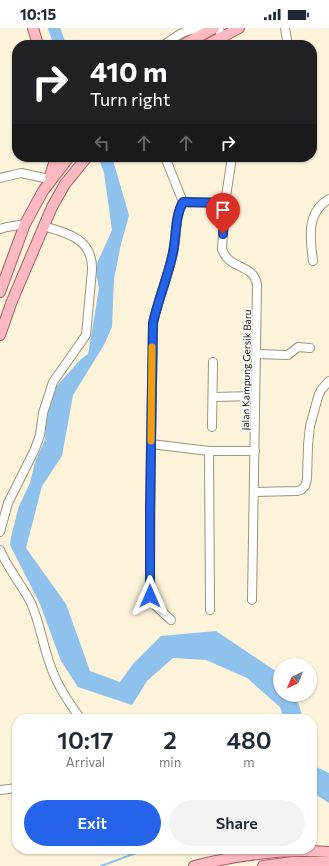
<!DOCTYPE html>
<html lang="en">
<head>
<meta charset="utf-8">
<style>
  :root { --surface:#fff; --page:#f2f2f3; --text:#1f2937; --muted:#747a83; --accent:#2563eb }
  body { margin:0; font-family:Commissioner,sans-serif; background:var(--page); color:var(--text); height:100vh; display:flex; flex-direction:column; font-size:15px; white-space:nowrap }
  * { box-sizing:border-box; margin:0 }
  p { font-size:13px; color:var(--muted) }
  .icon { flex:none; width:22px; height:22px; fill:none; stroke:currentColor; stroke-width:2; stroke-linecap:round; stroke-linejoin:round }
  .map { position:relative; flex:1; overflow:hidden }
  .side { position:absolute; left:12px; top:686px; width:305px; height:140px; display:flex; flex-direction:column; background:var(--surface); border-radius:16px; box-shadow:0 1px 3px #0004 }
  .side>* { flex:none }
  .banner { position:absolute; left:12px; top:12px; width:305px; height:122px; border-radius:16px; box-shadow:0 1px 3px #0004; background:#202124; color:#fff; overflow:hidden }
  .needle { width:26px; rotate:224deg }
  .buttons { position:absolute; left:273px; top:630px; display:grid; gap:8px }
  .buttons a { display:grid; place-items:center; width:44px; height:44px; border-radius:50%; background:var(--surface); box-shadow:0 1px 3px #0004; font-size:20px }
  .pin { position:absolute; display:grid; place-items:center; width:34px; height:34px; color:#fff; margin:-41px -17px; border-radius:50% 50% 50% 0; rotate:-45deg; box-shadow:0 0 4px #0007 }
  .pin .icon { rotate:45deg }
  .me { position:absolute; width:44px; margin:-22px; rotate:0deg; stroke-linejoin:round; filter:drop-shadow(0 0 3px #0008) }
  .turn { display:flex; align-items:center; gap:14px; height:84px; padding:0 12px; font-size:18px }
  .turn .icon { width:52px; height:52px; stroke-width:2.5 }
  .turn b { display:block; font-size:28px; line-height:34px }
  .lanes { display:flex; align-items:center; height:38px; padding:0 12px; background:#0003; justify-content:center; gap:20px; direction:ltr }
  .lanes .off { opacity:.35 }
  .eta { display:flex; justify-content:space-evenly; align-items:center; height:68px; text-align:center }
  .eta b { font-size:24px; font-weight:600; line-height:28px }
  .cta { display:flex; gap:8px; margin-top:auto; padding:8px 12px }
  .cta a { flex:1; height:46px; border-radius:24px; background:var(--accent); color:#fff; font-size:16px; font-weight:600; line-height:46px; text-align:center }
  .cta a+a { background:var(--page); color:var(--text) }
  .status { display:flex; justify-content:space-between; align-items:center; height:28px; padding:0 20px; background:var(--surface); direction:ltr }
  .status svg { height:11px; fill:currentColor }
  .map>svg:first-child { display:block }
  .water { fill:#8ec1ec }
  .lines { fill:none; stroke-linecap:round; stroke-linejoin:round }
  .stream { stroke:#8ec1ec; stroke-width:2 }
  .river { stroke:#8ec1ec; stroke-width:12 }
  .minor-casing { stroke:#9c947c; stroke-width:10 }
  .major-casing { stroke:#a85f64; stroke-width:12 }
  .minor { stroke:#fff; stroke-width:8 }
  .major { stroke:#fcb9c1; stroke-width:10 }
  .route-casing { stroke:#184099; stroke-width:10 }
  .route { stroke:#2563eb; stroke-width:7 }
  .slow { stroke:#f59e0b; stroke-width:7 }
  .labels { text-anchor:middle; dominant-baseline:central; stroke-width:3; stroke-linejoin:round; paint-order:stroke }
  .street-label { font-size:10px; fill:#100c05; stroke:#fff }
</style>
</head>
<body>
<div class="status"><b>10:15</b><svg viewBox="0 0 49 12"><path d="M0 12V9h3v3zM5 12V6h3v6zM10 12V3h3v9zM15 12V0h3v12zM26 1h20v11H26zM47 4h2v5h-2z"/></svg></div>
<div class="map">
<svg width="329" height="838" viewBox="0 0 329 838">
  <rect width="100%" height="100%" fill="#fdf3da"/>
  <!-- water -->
  <g class="water">
    <path d="M101,129h11l17,58 -8,29 -7,35 -2,48 -8,18 -31,50 -11,61 -20,30 -16,62 40,56 24,67 30,11 13,-18 28,-28 55,-5 64,43v21h16l7,24h-19l-4,-12 -33,-29 -41,-18 -33,-2 -26,23 -15,24 -54,-18 -17,-26 -21,-57 -30,-59 1,-8 8,-31 11,-23 5,-21 10,-22 1,-31 8,-20 27,-30 7,-5 1,-5 10,-61 -4,-20 17,-38 -8,-57 -5,-14z"/>
    <path d="M312,737l17,8v30l-17,-11z"/>
  </g>
  <g class="lines">
    <!-- stream -->
    <path class="stream" d="M101,838l46,-17"/>
    <!-- river -->
    <path class="river" d="M54,0l6,17"/>
    <defs>
      <g id="minor">
        <path d="M219,0l4,17"/>
        <path d="M285,0l3,17"/>
        <path d="M164,17c18,-13 22,-17 45,-15"/>
        <path d="M165,129l18,45"/>
        <path d="M232,129l-7,46 -3,46c6,21 32,14 35,36l-5,315"/>
        <path d="M0,150l21,-5 28,6"/>
        <path d="M225,175l-42,-1c-9,16 -6,37 -11,55 -5,22 -14,43 -19,66l-2,121 58,7h46"/>
        <path d="M0,201l7,-2 18,-3"/>
        <path d="M313,233c-3,-22 -7,-49 16,-62"/>
        <path d="M256,326l32,1 10,-8 12,1"/>
        <path d="M213,369l42,-1"/>
        <path d="M212,399l1,-65"/>
        <path d="M151,416l-1,152 6,10 15,14"/>
        <path d="M209,423l1,159"/>
        <path d="M254,464l43,-1 4,-1 4,-4 2,-7 1,-34 2,-19 8,-29 3,-7 8,-9"/>
        <path d="M0,504l8,-29 27,-54 5,-14 3,-22 10,-31 33,-47 6,-65c1,-31 -24,-37 -49,-44"/>
        <path d="M0,522c8,19 22,35 31,53 9,20 12,44 20,64 6,18 16,33 27,48l1,4"/>
        <path d="M0,762l17,-2"/>
      </g>
      <g id="major">
        <path d="M33,0l5,17"/>
        <path d="M183,17l31,-17"/>
        <path d="M207,17l32,-17"/>
        <path d="M50,148l6,-19"/>
        <path d="M0,264l25,-68 18,-33 26,-34"/>
        <path d="M0,307l12,-34 40,-94 13,-23 22,-27"/>
        <path d="M194,838c44,-11 90,-18 135,-14"/>
        <path d="M263,838l30,-4h36"/>
      </g>
    </defs>
    <!-- minor casing -->
    <use href="#minor" class="minor-casing"/>
    <!-- major casing -->
    <use href="#major" class="major-casing"/>
    <!-- minor -->
    <use href="#minor" class="minor"/>
    <!-- major -->
    <use href="#major" class="major"/>
  </g>
  <g class="lines">
    <defs>
      <path id="route" d="M150,568v-88l3,-185c5,-23 14,-44 19,-66 5,-18 2,-39 11,-55l42,1 -2,31"/>
    </defs>
    <!-- route casing -->
    <use href="#route" class="route-casing"/>
    <!-- route -->
    <use href="#route" class="route"/>
    <!-- slow -->
    <path class="slow" d="M151,413l1,-94"/>
  </g>
  <g class="labels">
    <!-- street labels -->
    <g class="street-label">
      <text transform="translate(246 342) rotate(-89)">Jalan Kampung Gersik Baru</text>
    </g>
  </g>
</svg>
<div class="buttons">
<a><svg class="needle" viewBox="-14 -14 28 28"><path d="M0-13l5 13h-10z" fill="#e53935"/><path d="M0 13l5-13h-10z" fill="#747a83"/></svg></a>
</div>
<div class="pin" style="left:223px;top:206px;background:#d93025"><svg class="icon" aria-label="arrive" viewBox="0 0 24 24"><path d="M6 21V4h12l-3 4 3 4H6"/></svg></div>
<svg class="me" style="left:150px;top:568px" viewBox="-20 -20 40 40"><path d="M0-17L14 15 0 8-14 15z" fill="#2563eb" stroke="#fff" stroke-width="4"/></svg>
<div class="banner">
<div class="turn"><svg class="icon" aria-label="right" viewBox="0 0 24 24"><path d="M7 20v-9h11M14 6l5 5-5 5"/></svg><div><b>410 m</b>Turn right</div></div>
<div class="lanes"><svg class="icon off" aria-label="left" viewBox="0 0 24 24"><path d="M17 20v-9H6M10 6l-5 5 5 5"/></svg><svg class="icon off" aria-label="ahead" viewBox="0 0 24 24"><path d="M12 20V5M6 11l6-6 6 6"/></svg><svg class="icon off" aria-label="ahead" viewBox="0 0 24 24"><path d="M12 20V5M6 11l6-6 6 6"/></svg><svg class="icon" aria-label="right" viewBox="0 0 24 24"><path d="M7 20v-9h11M14 6l5 5-5 5"/></svg></div>
</div>
<section class="side">
<div class="eta">
<div><b>10:17</b><p>Arrival</p></div>
<div><b>2</b><p>min</p></div>
<div><b>480</b><p>m</p></div>
</div>
<div class="cta"><a>Exit</a><a>Share</a></div>
</section>
</div>
</body>
</html>
